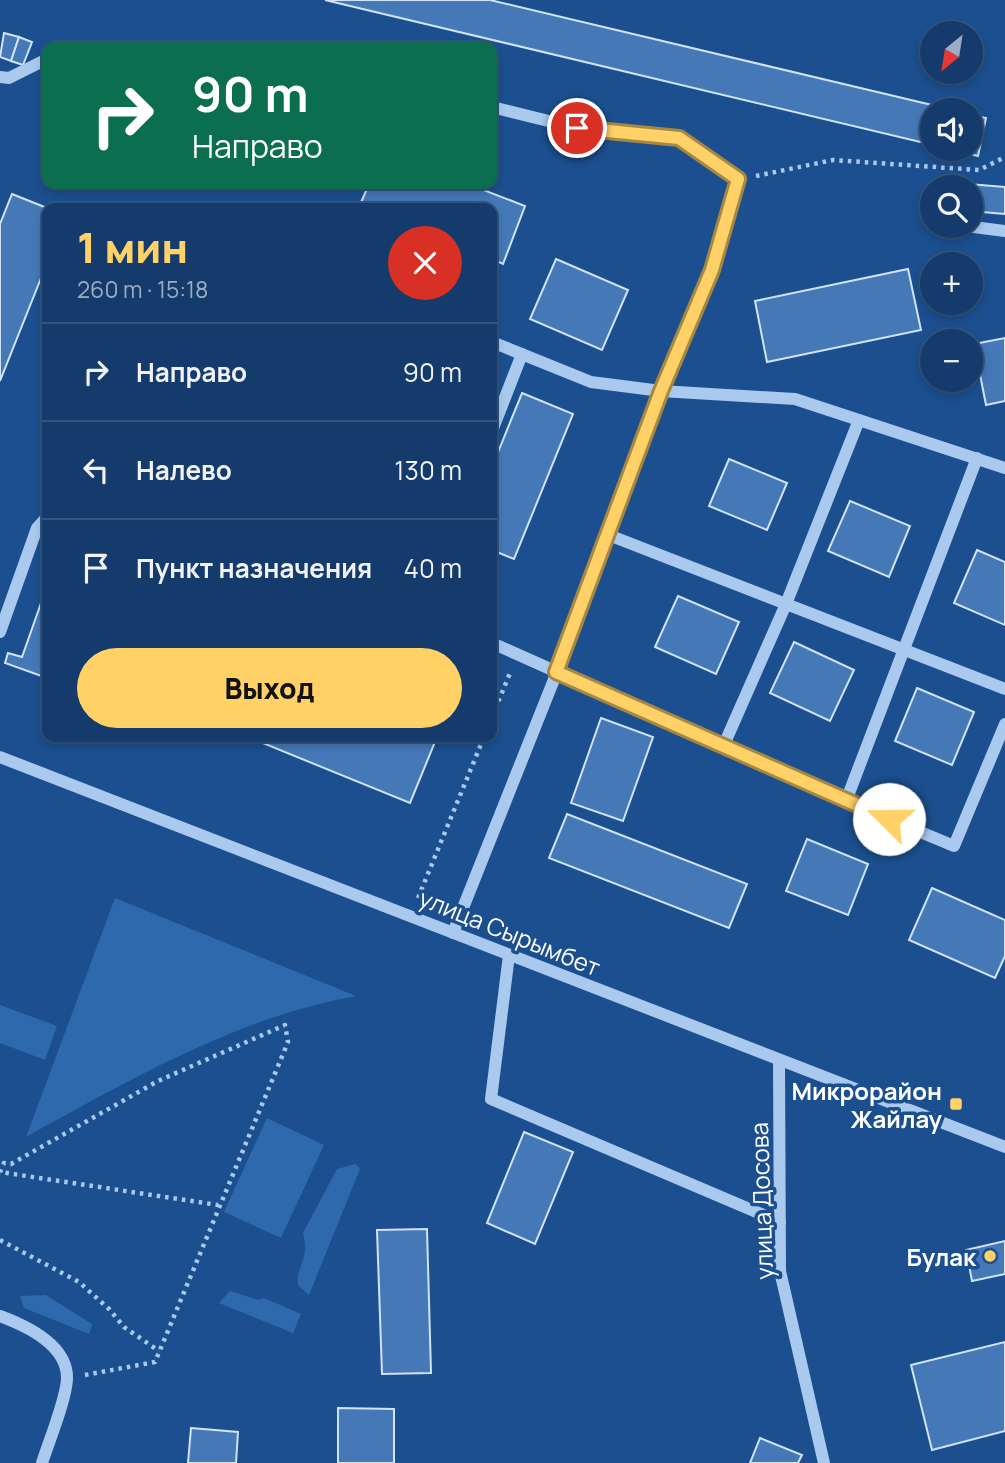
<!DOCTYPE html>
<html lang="ru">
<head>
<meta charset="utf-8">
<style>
  :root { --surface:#143b6b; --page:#1d4271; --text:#f1f3f6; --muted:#9dadc1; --line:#33557e; --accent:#ffd166 }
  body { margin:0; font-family:Manrope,sans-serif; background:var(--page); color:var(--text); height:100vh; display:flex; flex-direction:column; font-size:26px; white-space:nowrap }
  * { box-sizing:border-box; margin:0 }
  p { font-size:23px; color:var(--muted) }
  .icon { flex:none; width:38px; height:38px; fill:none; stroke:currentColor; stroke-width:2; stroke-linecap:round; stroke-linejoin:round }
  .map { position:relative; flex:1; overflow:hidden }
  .panel { position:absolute; left:42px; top:203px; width:455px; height:539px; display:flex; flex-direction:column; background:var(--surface); border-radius:14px; box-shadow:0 4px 10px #0003,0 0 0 2px var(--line) }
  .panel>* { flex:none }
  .hud { position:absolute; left:42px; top:42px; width:455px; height:147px; border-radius:14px; box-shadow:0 4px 10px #0003,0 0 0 2px var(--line); background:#0b6e4f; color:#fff; overflow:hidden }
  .needle { width:46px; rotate:210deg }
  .buttons { position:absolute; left:920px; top:21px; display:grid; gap:14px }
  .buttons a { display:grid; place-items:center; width:63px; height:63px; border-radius:50%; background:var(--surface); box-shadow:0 4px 10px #0003,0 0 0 2px var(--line); font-size:35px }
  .pin { position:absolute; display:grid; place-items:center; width:60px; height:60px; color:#fff; margin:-30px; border:4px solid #fff; border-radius:50%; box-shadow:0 2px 7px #0007 }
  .me { position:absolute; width:77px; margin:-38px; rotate:292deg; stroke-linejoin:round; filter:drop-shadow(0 0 5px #0008) }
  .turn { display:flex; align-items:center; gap:24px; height:147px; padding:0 35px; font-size:32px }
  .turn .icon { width:91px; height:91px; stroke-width:2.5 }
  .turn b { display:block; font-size:49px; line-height:60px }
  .round { display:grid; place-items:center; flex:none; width:74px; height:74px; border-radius:37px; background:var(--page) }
  .summary { display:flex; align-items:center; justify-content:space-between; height:119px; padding:0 35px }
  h1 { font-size:42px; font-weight:800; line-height:52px; color:var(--accent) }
  .action { display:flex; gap:14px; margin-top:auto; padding:14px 35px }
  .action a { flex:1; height:80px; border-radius:42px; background:var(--accent); color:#111; font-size:28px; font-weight:800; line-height:80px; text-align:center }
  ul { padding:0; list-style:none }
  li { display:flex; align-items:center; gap:21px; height:98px; padding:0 35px; border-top:2px solid var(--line) }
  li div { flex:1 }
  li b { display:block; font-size:26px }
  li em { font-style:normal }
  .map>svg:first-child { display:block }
  .green { fill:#2e69ad }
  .building { fill:#4478b7; stroke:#cfe3fa; stroke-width:2 }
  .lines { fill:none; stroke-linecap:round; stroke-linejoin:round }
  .path { stroke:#a9c9ee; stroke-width:4.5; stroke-dasharray:3.5 5; stroke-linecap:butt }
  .minor { stroke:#a9c9ee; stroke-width:12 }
  .route-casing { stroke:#a68842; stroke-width:18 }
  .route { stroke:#ffd166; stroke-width:12 }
  .poi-dot { fill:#ffd166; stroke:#1b4f8f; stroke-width:2.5 }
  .labels { text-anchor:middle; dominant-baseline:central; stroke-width:7; stroke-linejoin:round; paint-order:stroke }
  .street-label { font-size:24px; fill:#fff; stroke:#1b4f8f }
  .poi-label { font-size:24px; font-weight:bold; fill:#fff; stroke:#1b4f8f; text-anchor:end }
</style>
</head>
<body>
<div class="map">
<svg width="1005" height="1463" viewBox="0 0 1005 1463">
  <rect width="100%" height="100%" fill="#1b4f8f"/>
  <!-- green -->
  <g class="green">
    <path d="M115,898l241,98c-118,21 -226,84 -330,141z"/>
    <path d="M0,1005l57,21 -12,34 -45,-17z"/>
    <path d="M267,1118l57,27 -43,93 -57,-26z"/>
    <path d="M356,1164l4,5 -51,126 -11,-10c-2,-21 12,-23 5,-52l34,-64z"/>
    <path d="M230,1291l28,9 6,-2 37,16 -8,19 -74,-30z"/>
    <path d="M46,1295l46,29 -3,10 -65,-26 -4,-12z"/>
  </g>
  <!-- building -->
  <g class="building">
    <path d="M325,0h165l463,110h-20v35z"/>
    <path d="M4,33l15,4 -8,24 -11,-4z"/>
    <path d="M19,37l13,5 -9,23 -12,-4z"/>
    <path d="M971,115l15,3 -8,38 -29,-7h22z"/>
    <path d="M932,181l73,6v27l-34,-3v-24h-38v20h-4z"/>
    <path d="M369,184h99l57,22 -22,58 -11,-5v-51h-130l-3,-1z"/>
    <path d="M12,194l35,14v55l-47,118v-157z"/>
    <path d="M260,202l14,6h-17z"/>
    <path d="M556,259l72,31 -26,60 -72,-31z"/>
    <path d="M908,269l13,61 -154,32 -12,-61z"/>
    <path d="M1005,338v63l-19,4 -12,-61z"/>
    <path d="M522,393l51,21 -59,145 -22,-9v-83z"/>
    <path d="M729,459l58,24 -20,47 -58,-24z"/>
    <path d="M850,501l60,25 -21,51 -61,-26z"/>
    <path d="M977,550l28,12v63l-51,-22z"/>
    <path d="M47,586v92l-42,-15 3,-10 14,4z"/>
    <path d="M678,596l61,26 -23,52 -61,-27z"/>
    <path d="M794,642l60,28 -24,51 -60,-28z"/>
    <path d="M917,688l57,24 -22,53 -57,-24z"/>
    <path d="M601,718l52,19 -30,84 -52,-18z"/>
    <path d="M248,737h125l14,5 3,-5h47l-27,66z"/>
    <path d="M567,814l180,70 -18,44 -180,-70z"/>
    <path d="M807,839l61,25 -20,51 -62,-24z"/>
    <path d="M932,888l73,32v36l-10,22 -86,-38z"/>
    <path d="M524,1132l49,20 -38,92 -48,-21z"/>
    <path d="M427,1229l4,144 -49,1 -5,-144z"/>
    <path d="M1005,1241v33l-33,7 -6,-31z"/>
    <path d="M1005,1342v89l-73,19 -21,-85z"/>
    <path d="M338,1408l56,1v54h-56z"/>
    <path d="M191,1428l47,4 -2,31h-48z"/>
    <path d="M760,1438l42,17 -4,8h-48z"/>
  </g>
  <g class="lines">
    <!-- path -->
    <g class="path">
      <path d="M756,176l77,-16 146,10 26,-13"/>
      <path d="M492,717l18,-44"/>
      <path d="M418,898l66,-161"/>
      <path d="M0,1240l79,42 30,27 15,18 35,24"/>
      <path d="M85,1375l70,-13 133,-320 -3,-17 -127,56 -147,83 -7,-1 -4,9 218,33"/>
    </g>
    <!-- minor -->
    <g class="minor">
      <path d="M0,77l9,1 38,-19"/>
      <path d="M492,107l85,21 102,10 59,41 -26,91 -51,121 -70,-9 -99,-40"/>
      <path d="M966,226l39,5"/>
      <path d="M492,431l30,-77"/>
      <path d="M606,534l399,155"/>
      <path d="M0,632l37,-104 10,-11"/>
      <path d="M492,643l354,158 108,45 51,-122"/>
      <path d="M723,747l63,-143 73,-184"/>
      <path d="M0,757l1005,390"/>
      <path d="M846,801l131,-343"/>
      <path d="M453,933l104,-261 104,-281 134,8 210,69"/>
      <path d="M509,955l-18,144 289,123"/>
      <path d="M779,1060l1,211 44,192"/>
      <path d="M0,1316c27,10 68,29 67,63 -1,21 -18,62 -25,84"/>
    </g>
  </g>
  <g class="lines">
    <defs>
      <path id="route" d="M577,128l102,10 59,41 -26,91 -51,121 -105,281 333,147"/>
    </defs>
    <!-- route casing -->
    <use href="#route" class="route-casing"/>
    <!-- route -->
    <use href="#route" class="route"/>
  </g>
  <!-- markers -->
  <g class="poi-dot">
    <rect x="949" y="1097" width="14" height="14" rx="3.5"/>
    <circle cx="990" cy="1256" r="7"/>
  </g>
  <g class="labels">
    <!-- street labels -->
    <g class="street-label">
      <text transform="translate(510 932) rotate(22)">улица Сырымбет</text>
      <text transform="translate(761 1201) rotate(-92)">улица Досова</text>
    </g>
    <!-- poi labels -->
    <g class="poi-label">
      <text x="942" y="1090">Микрорайон<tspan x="942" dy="28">Жайлау</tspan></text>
      <text x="976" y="1256">Булак</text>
    </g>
  </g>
</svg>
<div class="buttons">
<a><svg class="needle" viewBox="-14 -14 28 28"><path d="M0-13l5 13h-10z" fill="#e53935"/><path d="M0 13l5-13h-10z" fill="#9dadc1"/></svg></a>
<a><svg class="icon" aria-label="sound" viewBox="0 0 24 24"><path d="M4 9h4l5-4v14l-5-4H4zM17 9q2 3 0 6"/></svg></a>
<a><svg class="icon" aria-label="search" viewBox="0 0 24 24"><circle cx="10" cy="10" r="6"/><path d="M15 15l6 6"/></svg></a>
<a>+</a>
<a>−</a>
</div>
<div class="pin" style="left:577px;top:128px;background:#d93025"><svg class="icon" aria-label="arrive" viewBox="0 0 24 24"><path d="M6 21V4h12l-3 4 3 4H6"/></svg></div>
<svg class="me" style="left:889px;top:819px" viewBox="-20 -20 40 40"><circle r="19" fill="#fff"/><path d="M0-13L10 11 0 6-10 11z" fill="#ffd166"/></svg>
<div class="hud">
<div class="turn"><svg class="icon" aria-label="right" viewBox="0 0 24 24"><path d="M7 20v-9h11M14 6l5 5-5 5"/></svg><div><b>90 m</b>Направо</div></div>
</div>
<section class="panel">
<div class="summary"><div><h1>1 мин</h1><p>260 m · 15:18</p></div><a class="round" style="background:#d93025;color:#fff"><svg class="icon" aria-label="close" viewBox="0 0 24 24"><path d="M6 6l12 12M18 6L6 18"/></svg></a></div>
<ul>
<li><svg class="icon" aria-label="right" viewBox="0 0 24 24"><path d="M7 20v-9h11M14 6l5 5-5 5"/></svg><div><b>Направо</b></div><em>90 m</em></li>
<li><svg class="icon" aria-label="left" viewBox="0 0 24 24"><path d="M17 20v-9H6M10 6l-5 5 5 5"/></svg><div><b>Налево</b></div><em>130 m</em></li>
<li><svg class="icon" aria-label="arrive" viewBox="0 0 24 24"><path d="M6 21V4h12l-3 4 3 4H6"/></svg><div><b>Пункт назначения</b></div><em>40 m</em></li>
</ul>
<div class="action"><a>Выход</a></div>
</section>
</div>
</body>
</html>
